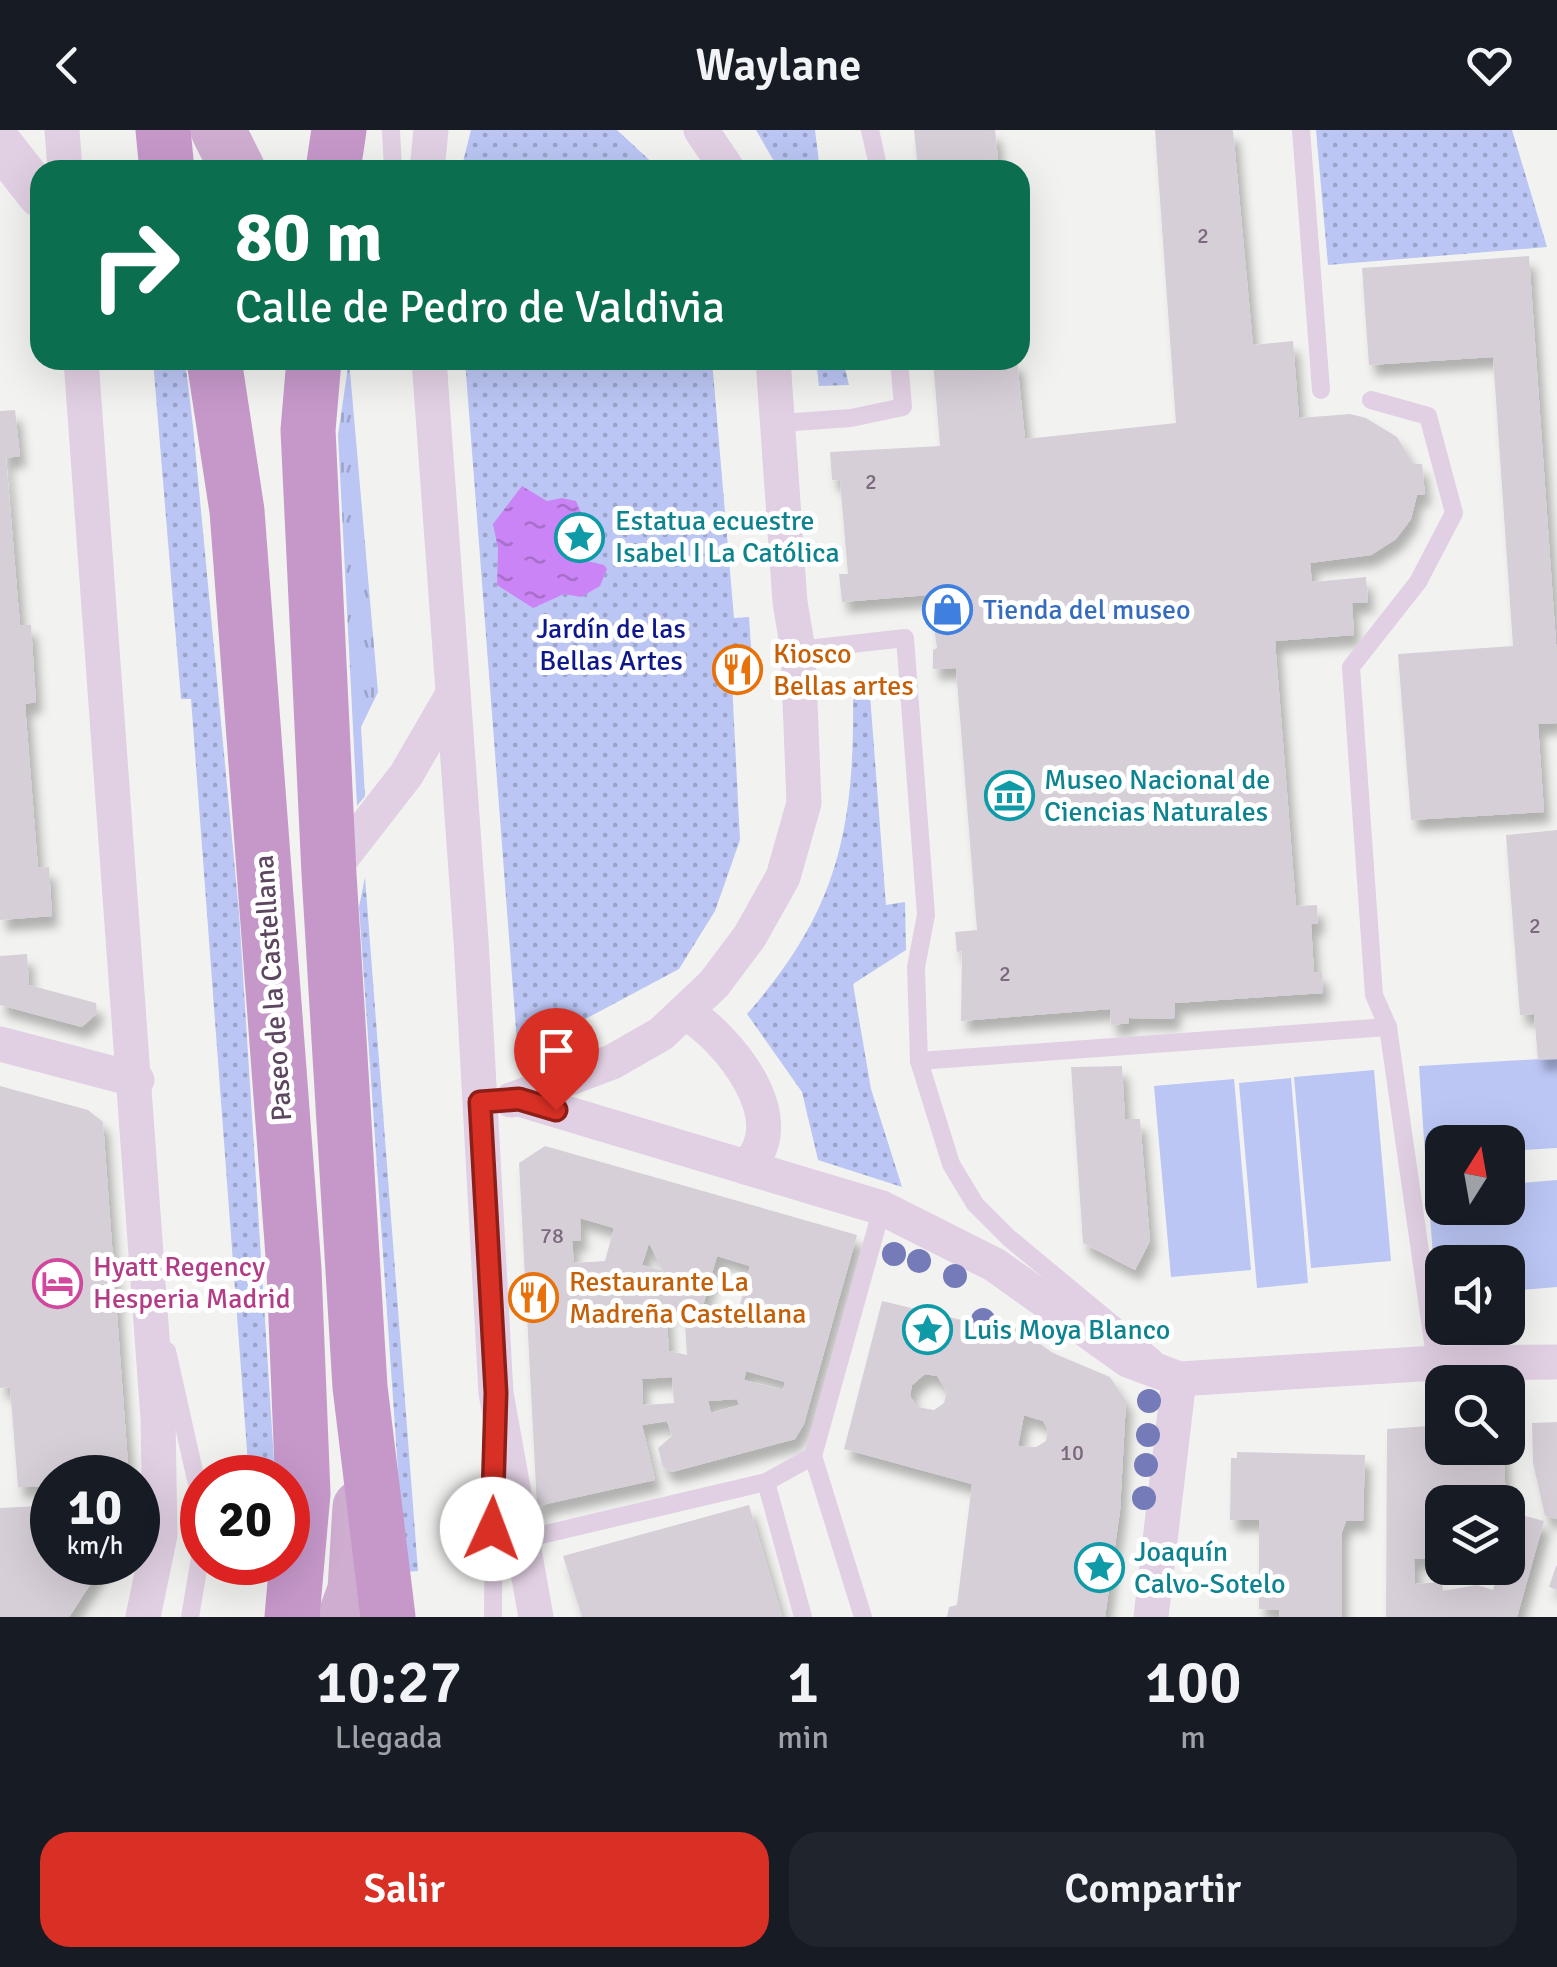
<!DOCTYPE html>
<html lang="es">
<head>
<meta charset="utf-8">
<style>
  :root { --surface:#171b24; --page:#20242c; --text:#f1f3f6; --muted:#9ea1a6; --accent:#d93025 }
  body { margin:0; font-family:Signika,sans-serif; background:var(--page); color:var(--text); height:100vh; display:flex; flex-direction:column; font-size:38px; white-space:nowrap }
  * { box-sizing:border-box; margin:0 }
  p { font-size:32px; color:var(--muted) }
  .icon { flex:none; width:55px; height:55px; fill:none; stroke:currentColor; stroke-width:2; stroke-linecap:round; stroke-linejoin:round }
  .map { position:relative; height:1487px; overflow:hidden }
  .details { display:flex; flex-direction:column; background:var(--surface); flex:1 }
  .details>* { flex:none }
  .banner { position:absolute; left:30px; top:30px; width:1000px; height:210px; border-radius:30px; box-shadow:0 10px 40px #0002; background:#0b6e4f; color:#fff; overflow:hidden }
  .needle { width:65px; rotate:11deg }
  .buttons { position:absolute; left:1425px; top:995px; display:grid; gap:20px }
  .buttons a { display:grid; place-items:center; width:100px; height:100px; border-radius:20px; background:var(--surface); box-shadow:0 10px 40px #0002; font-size:50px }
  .speed { position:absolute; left:30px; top:1325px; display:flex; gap:20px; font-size:50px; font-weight:700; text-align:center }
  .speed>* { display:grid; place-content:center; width:130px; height:130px; border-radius:50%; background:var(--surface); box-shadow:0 10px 40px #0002; line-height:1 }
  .speed small { font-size:25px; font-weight:400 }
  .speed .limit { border:15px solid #d22; background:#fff; color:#111 }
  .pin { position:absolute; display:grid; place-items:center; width:85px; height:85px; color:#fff; margin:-102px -42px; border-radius:50% 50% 50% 0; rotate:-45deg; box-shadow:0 0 10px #0007 }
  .pin .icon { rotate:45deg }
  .me { position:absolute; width:110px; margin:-55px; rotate:2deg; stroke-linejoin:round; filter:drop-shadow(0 0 8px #0008) }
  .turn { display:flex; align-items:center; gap:35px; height:210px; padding:0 40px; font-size:45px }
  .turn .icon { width:130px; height:130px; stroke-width:2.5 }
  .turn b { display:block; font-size:70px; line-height:85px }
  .eta { display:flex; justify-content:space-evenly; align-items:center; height:170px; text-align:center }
  .eta b { font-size:60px; font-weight:600; line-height:70px }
  .cta { display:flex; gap:20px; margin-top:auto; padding:20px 40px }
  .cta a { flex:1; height:115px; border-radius:30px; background:var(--accent); color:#fff; font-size:40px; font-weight:600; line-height:115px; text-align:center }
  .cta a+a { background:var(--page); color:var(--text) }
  header { display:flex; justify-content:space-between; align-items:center; height:130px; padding:0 40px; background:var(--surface); font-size:45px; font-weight:600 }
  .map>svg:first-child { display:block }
  .grass { fill:url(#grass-tufts) }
  .park { fill:url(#park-dots) }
  .pitch { fill:#bbc6f4 }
  .water { fill:url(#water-ripples) }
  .building { fill:#d7cfd8; fill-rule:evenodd; filter:url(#shadow) }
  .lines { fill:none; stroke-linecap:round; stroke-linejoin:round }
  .service { stroke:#e1d0e3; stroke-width:18 }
  .minor { stroke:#e1d0e3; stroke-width:35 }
  .tertiary { stroke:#e1d0e3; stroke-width:45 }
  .primary { stroke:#ceadd1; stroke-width:55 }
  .trunk { stroke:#c698ca; stroke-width:55 }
  .tree { fill:#757bb8 }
  .route-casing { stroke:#8d1f18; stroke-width:25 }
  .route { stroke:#d93025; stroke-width:18 }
  .labels { text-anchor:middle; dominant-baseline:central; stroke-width:10; stroke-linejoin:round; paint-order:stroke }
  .number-label { font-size:22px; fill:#7c687e }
  .culture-label { font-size:28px; fill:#0d838f; stroke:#fff; text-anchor:start }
  .shop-label { font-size:28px; fill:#366cbe; stroke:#fff; text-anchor:start }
  .park-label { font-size:28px; fill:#0e188a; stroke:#fff }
  .food-label { font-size:28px; fill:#c56008; stroke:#fff; text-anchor:start }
  .street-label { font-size:28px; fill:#5d4660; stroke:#fff }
  .hotel-label { font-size:28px; fill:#b23c85; stroke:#fff; text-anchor:start }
</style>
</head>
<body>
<header><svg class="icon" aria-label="back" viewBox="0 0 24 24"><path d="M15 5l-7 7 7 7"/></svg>Waylane<svg class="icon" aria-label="heart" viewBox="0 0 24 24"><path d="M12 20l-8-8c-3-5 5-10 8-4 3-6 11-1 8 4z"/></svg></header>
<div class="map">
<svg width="1557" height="1487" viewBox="0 0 1557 1487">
  <defs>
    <pattern id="grass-tufts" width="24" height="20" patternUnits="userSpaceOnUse" patternTransform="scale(2.5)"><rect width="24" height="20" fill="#bbc6f4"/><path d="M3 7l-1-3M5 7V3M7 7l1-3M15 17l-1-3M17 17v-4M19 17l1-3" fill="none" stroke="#9ba3c9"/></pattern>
    <pattern id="park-dots" width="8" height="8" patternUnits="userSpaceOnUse" patternTransform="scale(2.5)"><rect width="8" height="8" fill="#bbc6f4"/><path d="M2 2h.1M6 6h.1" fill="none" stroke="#9ba3c9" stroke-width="1.8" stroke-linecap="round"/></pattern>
    <pattern id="water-ripples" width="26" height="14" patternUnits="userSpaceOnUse" patternTransform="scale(2.5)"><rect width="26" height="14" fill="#ca84f5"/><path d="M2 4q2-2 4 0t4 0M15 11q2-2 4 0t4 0" fill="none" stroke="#a76eca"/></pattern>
    <filter id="shadow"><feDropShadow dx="6" dy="11" stdDeviation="5" flood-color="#0004"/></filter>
  </defs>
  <rect width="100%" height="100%" fill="#f2f3f0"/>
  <!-- grass -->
  <path class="grass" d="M349,230l29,332 -17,35 4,69 -8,10 -19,-371z"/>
  <!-- park -->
  <g class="park">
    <path d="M471,0h146l43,40h-199z"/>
    <path d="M756,0h59l5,40h-41z"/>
    <path d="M1316,0h196l35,117 -219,18z"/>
    <path d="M153,230h32l8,66 46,486 36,565h-26l-58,-778h-10z"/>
    <path d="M465,230h247l22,258 15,-1 4,59 -21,7 8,157 -25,71 -36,58 -161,86z"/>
    <path d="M816,230h27l6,25 -30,1z"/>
    <path d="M869,552l17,223 19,-3 1,48 -53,34 18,105 31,98 -84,-27 -16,-68 -55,-78c93,-105 108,-189 106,-326z"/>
    <path d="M365,747l53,694 -13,1 -46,-665z"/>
  </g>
  <!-- pitch -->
  <g class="pitch">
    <path d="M1557,928v90l-49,3v-9h-66v12l-17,1 -6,-89z"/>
    <path d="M1374,940l17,191 -80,7 -17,-191z"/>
    <path d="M1291,948l17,205 -51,5 -18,-205z"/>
    <path d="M1234,949l17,191 -80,7 -17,-191z"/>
    <path d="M1557,1050v107l-49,4v-29h-66v33l-6,1 -8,-107 14,-1v20h66v-24z"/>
  </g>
  <!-- water -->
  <path class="water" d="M522,356l25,15 15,-3 14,3 7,16 -22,14 1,24 42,10 3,4 -7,17 -19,11 -17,-3 -31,14 -36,-23 1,-37 -5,-24z"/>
  <!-- building -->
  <g class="building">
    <path d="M914,0h81l4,40h-81z"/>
    <path d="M1155,0h78l20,215 40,-4 6,77 51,-4 16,4 31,19 16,27h9l3,31h-8l-6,24 -15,20 -25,16 -61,8 2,19 54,-5 2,25 -16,1 2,32 -79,6 21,265 21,-1 1,19h-7l3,49 8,-1 1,21 -148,10 -1,16 -45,-1v5l-18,2 -1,-16 -149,12 1,-70 -5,1 -2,-20 22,-2 -21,-262 -23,1v-19l4,-2 -8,-53 -87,7 -3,-28h9l-8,-93 -8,-1 -2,-28 110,-6 -7,-86h84l8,79 151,-16z"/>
    <path d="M1529,126l28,402v65l-19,1 6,88 -133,8 -13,-166 115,-8 -20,-289 -124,8 -7,-97z"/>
    <path d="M15,280l5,46 -14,2 14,167h11l5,77 -11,2 13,164 11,-1 3,49 -52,4v-509z"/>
    <path d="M1557,700v229l-19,1 -4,-46 -14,1 -14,-180z"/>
    <path d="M27,824l2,31 67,18 1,10 -15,14 -82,-22v-49z"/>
    <path d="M1122,936l3,53h15l10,122 -15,29 -52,-27 -12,-176z"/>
    <path d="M0,956l88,24 15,12 26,356h-77v8l-34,1 -8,-100 -10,1z"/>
    <path d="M545,1016l312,89 -53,189 -9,15 -123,33 -9,-5 -5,-19 14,-12 -5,-15 -25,4 13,55 -118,26 -18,-343zM580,1088l34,10 -9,33 -31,2 -2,-22h9zM649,1113l14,28 10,3 -2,11 -8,-14 -21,-6zM717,1126l33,10 -13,50 -34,-10zM684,1178l3,47 -18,-4 -3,-42zM746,1241l39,11 -2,8 -39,-10zM672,1247l2,26 -31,2 -1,-26zM737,1269l2,6 -28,8 -3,-12z"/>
    <path d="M882,1171l92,22 5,10 28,6 9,-12 37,26 57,24 16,24 -6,110 -15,106h-158l2,-10 8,-2 15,-121 -128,-35zM925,1244l12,2 10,15 -3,12 -10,7 -17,-3 -7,-11 2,-11zM1024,1285l19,6 5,8 -2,12 -10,6 -18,-1z"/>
    <path d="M1557,1292v97l-12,-3 -12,-53 -1,-40z"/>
    <path d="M1442,1295v23h61l3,51 -64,3v55l-28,2 1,25 27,-2 1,9 34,-6 16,5 6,-22h9v-33l6,-22 30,8 -27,96h-131l1,-188z"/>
    <path d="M1237,1322l128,3 -2,66h-17l-4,11v85h-63v-7l-20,-1v-89h-29l1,-62h6z"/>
    <path d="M749,1375l33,112h-200l-19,-61z"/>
    <path d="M38,1376l14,12v44h53l-36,55h-69v-109z"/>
    <path d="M1556,1436h1v24l-8,-3z"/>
  </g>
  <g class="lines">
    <!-- service -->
    <g class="service">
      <path d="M391,0l2,40"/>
      <path d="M870,0l9,40"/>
      <path d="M1301,0l20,260"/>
      <path d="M1371,270l57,16 26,97 -36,69 -67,85 23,328 14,32"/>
      <path d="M780,293l71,-5 52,-11 -4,-47"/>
      <path d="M798,520l107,-12 21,277 -10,52 3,94 32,103 24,40 34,34 146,121"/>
      <path d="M919,931l469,-34 48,336"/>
      <path d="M167,1221l34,151v50l-11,65"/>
      <path d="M813,1326l50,161"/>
      <path d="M766,1352l37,135"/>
      <path d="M520,1410l246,-58 47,-26 69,-248"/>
      <path d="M493,1487l1,-159"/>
    </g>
    <!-- minor -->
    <g class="minor">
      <path d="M62,0l3,40"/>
      <path d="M701,0l27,40"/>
      <path d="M427,40l4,-40"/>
      <path d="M81,230l77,1059 2,116 -17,82"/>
      <path d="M429,230l42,580 25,453 40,224"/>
      <path d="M329,744l77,-99 47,-81"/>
      <path d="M685,882c43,25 111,109 61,155"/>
      <path d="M0,914l137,36"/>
      <path d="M519,969l363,109 113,57 133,95 51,19 257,-16 121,-1"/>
      <path d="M511,970l101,-38 49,-28 53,-50 36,-48 33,-59 21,-74 -6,-153 -8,-48 -17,-242"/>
      <path d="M1151,1487l28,-238"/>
    </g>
    <!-- tertiary -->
    <path class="tertiary" d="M0,14l40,51"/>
    <!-- primary -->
    <g class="primary">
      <path d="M218,0l20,40"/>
      <path d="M345,1487l10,-27 5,-83"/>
    </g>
    <!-- trunk -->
    <g class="trunk">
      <path d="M163,0l4,40"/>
      <path d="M333,40l6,-40"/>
      <path d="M214,230l23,151 57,758 9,224 -11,124"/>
      <path d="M314,230l-6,70 21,444 31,513 28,230"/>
    </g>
  </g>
  <!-- trees -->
  <g class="tree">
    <circle cx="894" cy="1124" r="12"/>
    <circle cx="919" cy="1131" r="12"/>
    <circle cx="955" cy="1146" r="12"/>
    <circle cx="983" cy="1190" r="12"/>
    <circle cx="1149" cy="1271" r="12"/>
    <circle cx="1148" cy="1305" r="12"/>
    <circle cx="1146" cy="1335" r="12"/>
    <circle cx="1144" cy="1368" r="12"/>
  </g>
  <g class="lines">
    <defs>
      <path id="route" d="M492,1399l4,-136 -16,-291 39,-3 37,11"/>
    </defs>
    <!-- route casing -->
    <use href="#route" class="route-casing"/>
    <!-- route -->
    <use href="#route" class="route"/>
  </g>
  <!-- icons -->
  <defs>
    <symbol id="sight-ring" viewBox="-11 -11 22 22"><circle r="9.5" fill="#fff" stroke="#0f9aa8" stroke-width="1.5"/><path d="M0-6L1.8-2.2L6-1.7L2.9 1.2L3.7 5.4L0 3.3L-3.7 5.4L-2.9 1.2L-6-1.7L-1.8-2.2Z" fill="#0f9aa8"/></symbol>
    <symbol id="shop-ring" viewBox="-11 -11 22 22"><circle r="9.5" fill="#fff" stroke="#3f7fe0" stroke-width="1.5"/><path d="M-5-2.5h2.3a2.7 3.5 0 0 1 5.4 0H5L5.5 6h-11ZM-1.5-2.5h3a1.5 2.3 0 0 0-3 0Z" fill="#3f7fe0"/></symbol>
    <symbol id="restaurant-ring" viewBox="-11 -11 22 22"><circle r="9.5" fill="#fff" stroke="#e8710a" stroke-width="1.5"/><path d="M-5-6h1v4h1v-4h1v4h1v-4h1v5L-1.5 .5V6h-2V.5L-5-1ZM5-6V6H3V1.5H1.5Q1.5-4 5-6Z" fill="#e8710a"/></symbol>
    <symbol id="museum-ring" viewBox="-11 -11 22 22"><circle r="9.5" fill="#fff" stroke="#0f9aa8" stroke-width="1.5"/><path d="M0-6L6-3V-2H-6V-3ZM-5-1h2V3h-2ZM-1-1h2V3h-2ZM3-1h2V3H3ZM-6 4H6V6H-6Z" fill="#0f9aa8"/></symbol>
    <symbol id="hotel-ring" viewBox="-11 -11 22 22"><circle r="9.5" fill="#fff" stroke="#d1479c" stroke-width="1.5"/><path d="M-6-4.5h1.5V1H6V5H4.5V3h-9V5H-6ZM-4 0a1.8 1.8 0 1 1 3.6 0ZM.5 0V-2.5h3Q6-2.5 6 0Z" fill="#d1479c"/></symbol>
  </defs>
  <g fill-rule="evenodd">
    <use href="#sight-ring" x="552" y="380" width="55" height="55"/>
    <use href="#shop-ring" x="920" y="452" width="55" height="55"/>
    <use href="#restaurant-ring" x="710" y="512" width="55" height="55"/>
    <use href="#museum-ring" x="982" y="638" width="55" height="55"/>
    <use href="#hotel-ring" x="30" y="1126" width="55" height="55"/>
    <use href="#restaurant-ring" x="506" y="1140" width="55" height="55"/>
    <use href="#sight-ring" x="900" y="1172" width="55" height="55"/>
    <use href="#sight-ring" x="1072" y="1410" width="55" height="55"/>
  </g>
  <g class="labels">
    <!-- number labels -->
    <g class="number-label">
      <text x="1203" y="105">2</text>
      <text x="871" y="351">2</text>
      <text x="1535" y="795">2</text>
      <text x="1005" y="843">2</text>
      <text x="552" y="1105">78</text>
      <text x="1072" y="1322">10</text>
    </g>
    <!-- culture labels -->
    <g class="culture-label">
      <text x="615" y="391">Estatua ecuestre<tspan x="615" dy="32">Isabel I La Católica</tspan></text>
      <text x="1044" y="650">Museo Nacional de<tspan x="1044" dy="32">Ciencias Naturales</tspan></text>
      <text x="963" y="1200">Luis Moya Blanco</text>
      <text x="1134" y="1422">Joaquín<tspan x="1134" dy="32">Calvo-Sotelo</tspan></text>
    </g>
    <!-- shop labels -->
    <g class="shop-label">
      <text x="983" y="480">Tienda del museo</text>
    </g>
    <!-- park labels -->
    <g class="park-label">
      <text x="611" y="499">Jardín de las<tspan x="611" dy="32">Bellas Artes</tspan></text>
    </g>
    <!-- food labels -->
    <g class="food-label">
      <text x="773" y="524">Kiosco<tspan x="773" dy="32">Bellas artes</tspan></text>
      <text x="569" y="1152">Restaurante La<tspan x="569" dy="32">Madreña Castellana</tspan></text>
    </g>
    <!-- street labels -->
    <g class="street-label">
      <text transform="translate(273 858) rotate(-94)">Paseo de la Castellana</text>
    </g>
    <!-- hotel labels -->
    <g class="hotel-label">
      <text x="93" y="1137">Hyatt Regency<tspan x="93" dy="32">Hesperia Madrid</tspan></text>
    </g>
  </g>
</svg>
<div class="buttons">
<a><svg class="needle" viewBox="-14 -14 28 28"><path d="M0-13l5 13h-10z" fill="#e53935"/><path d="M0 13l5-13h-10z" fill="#9ea1a6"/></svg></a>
<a><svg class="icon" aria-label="sound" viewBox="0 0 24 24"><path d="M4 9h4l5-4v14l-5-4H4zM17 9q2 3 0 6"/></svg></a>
<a><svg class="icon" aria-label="search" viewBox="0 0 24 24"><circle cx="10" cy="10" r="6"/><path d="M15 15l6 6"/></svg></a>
<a><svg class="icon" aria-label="layers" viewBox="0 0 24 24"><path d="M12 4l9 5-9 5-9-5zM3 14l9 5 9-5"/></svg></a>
</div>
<div class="speed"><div>10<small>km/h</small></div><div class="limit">20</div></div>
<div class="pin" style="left:556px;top:980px;background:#d93025"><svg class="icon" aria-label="arrive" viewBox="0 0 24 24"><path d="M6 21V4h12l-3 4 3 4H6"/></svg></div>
<svg class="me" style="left:492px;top:1399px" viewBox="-20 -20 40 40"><circle r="19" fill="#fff"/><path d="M0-13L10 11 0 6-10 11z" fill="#d93025"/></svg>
<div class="banner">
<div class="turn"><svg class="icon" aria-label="right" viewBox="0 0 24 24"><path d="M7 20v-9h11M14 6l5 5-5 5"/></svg><div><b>80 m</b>Calle de Pedro de Valdivia</div></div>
</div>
</div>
<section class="details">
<div class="eta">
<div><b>10:27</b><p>Llegada</p></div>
<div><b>1</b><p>min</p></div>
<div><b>100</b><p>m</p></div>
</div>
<div class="cta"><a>Salir</a><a>Compartir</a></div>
</section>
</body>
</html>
